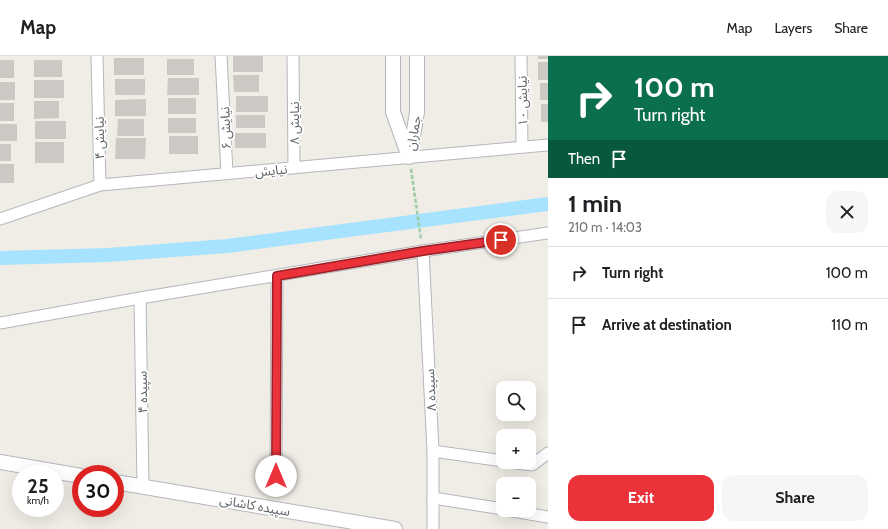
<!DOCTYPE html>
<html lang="en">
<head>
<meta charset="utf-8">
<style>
  :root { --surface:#fff; --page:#f6f6f6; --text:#202124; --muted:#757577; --line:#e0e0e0; --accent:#eb313a }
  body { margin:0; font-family:Cabin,"Noto Sans Arabic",sans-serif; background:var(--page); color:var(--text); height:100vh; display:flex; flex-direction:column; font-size:15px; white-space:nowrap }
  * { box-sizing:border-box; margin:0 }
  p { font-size:13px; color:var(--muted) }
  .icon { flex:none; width:22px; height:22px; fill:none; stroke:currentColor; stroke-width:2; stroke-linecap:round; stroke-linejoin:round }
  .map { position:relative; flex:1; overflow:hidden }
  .drawer { display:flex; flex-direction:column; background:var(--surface); width:340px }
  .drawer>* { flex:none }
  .top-card { background:#0b6e4f; color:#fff; overflow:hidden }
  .tools { position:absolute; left:496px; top:325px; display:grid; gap:8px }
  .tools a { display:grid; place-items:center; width:40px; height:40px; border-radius:8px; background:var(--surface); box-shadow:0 4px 16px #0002; font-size:20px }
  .speed { position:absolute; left:12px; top:409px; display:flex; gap:8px; font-size:20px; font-weight:700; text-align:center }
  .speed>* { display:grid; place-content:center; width:52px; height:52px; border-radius:50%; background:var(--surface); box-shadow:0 4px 16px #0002; line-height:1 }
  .speed small { font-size:10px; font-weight:400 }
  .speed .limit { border:6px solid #d22; background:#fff; color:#111 }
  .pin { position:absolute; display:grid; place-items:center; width:34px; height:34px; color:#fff; margin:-17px; border:2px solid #fff; border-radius:50%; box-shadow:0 1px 4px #0007 }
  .me { position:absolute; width:44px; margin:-22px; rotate:0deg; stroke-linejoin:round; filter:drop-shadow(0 0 3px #0008) }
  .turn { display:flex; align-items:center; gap:14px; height:84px; padding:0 20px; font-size:18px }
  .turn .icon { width:52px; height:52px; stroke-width:2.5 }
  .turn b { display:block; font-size:28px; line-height:34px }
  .then { display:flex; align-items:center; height:38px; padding:0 20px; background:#0003; gap:8px; font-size:15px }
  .round { display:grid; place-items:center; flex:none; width:42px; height:42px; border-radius:12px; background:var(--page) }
  .overview { display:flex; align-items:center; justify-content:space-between; height:68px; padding:0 20px }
  h1 { font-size:24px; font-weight:700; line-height:30px }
  .action { display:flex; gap:8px; margin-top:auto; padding:8px 20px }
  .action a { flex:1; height:46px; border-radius:12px; background:var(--accent); color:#fff; font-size:16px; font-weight:700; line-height:46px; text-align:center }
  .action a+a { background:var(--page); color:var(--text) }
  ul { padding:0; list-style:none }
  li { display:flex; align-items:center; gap:12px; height:52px; padding:0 20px; border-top:1px solid var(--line) }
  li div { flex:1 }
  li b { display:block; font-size:15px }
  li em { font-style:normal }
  header { display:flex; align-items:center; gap:24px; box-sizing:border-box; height:56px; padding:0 20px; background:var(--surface); border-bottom:1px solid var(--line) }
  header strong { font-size:19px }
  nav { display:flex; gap:22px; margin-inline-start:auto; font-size:14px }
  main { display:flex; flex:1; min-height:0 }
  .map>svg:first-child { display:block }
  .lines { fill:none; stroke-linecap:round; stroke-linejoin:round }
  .canal { stroke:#a7e3ff; stroke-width:14 }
  .building { fill:#ccc8c3 }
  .minor-casing { stroke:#b3b7bb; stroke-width:13 }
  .tertiary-casing { stroke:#b3b7bb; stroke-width:16 }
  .path { stroke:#9dcba5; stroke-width:2.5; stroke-dasharray:4 2; stroke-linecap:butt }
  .minor { stroke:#fff; stroke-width:11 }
  .tertiary { stroke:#fff; stroke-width:14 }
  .route-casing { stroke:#992026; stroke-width:10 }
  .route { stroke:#eb313a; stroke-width:7 }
  .labels { text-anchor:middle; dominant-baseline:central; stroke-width:3.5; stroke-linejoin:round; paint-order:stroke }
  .street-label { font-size:13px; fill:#5e6367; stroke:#fff }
</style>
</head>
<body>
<header>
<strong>Map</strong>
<nav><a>Map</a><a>Layers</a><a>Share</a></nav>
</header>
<main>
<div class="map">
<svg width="548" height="473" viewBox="0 0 548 473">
  <rect width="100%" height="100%" fill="#f0ede6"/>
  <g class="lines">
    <!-- canal -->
    <path class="canal" d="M0,202l108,-3 119,-9 321,-42"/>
  </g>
  <!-- building -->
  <g class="building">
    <rect x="233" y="0" width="30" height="16"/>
    <rect x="538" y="0" width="10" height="3"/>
    <rect x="114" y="2" width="30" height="17"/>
    <rect x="167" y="3" width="27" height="16"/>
    <rect x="0" y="4" width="14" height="18"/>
    <rect x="34" y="4" width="28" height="17"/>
    <rect x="538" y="6" width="10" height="18"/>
    <path d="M233,19h26v17h-25z"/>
    <path d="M168,22h31v17h-32z"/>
    <rect x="115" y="23" width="30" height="16"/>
    <rect x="34" y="24" width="30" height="18"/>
    <rect x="0" y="26" width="15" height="18"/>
    <rect x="540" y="27" width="8" height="17"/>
    <rect x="236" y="40" width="32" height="16"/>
    <rect x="168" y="42" width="28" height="16"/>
    <path d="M146,43v17h-31v-16z"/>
    <path d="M34,45h25v17l-25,1z"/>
    <rect x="0" y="47" width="14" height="18"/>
    <rect x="541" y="48" width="7" height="18"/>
    <rect x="236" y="59" width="29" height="13"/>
    <rect x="168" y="62" width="28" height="15"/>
    <path d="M118,63h26v17h-27z"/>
    <rect x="35" y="65" width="31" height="18"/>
    <rect x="0" y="68" width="17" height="17"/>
    <rect x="235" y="77" width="31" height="15"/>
    <rect x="169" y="80" width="29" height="18"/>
    <path d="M116,82h30l-1,21h-30z"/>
    <rect x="35" y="86" width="29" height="21"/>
    <rect x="0" y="88" width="11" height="17"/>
    <rect x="0" y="108" width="14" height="19"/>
  </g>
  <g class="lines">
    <defs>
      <g id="minor">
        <path d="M97,0l3,129"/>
        <path d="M221,0l6,117"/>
        <path d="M293,0l1,112"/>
        <path d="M521,0l1,91"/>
        <path d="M0,163l100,-34 448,-40"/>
        <path d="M423,195l10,200v78"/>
        <path d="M140,242l3,189"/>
        <path d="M0,267l140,-25 283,-47 125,-18"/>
        <path d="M433,395l70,10"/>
        <path d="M509,406l23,3 16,-12"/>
        <path d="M276,420l1,-200"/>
        <path d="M433,442l70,11"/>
        <path d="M506,454l42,7"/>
      </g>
      <g id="tertiary">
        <path d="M393,0v56l16,45"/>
        <path d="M410,99l7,-43v-56"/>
        <path d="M0,406l81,14"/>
        <path d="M115,426l280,47"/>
      </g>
    </defs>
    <!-- minor casing -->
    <use href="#minor" class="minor-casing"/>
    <!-- tertiary casing -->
    <use href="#tertiary" class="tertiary-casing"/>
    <!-- path -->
    <path class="path" d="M411,113l10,70"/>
    <!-- minor -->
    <use href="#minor" class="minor"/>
    <!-- tertiary -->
    <use href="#tertiary" class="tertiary"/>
  </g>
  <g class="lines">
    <defs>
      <path id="route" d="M276,420l1,-200 146,-25 78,-11"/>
    </defs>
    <!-- route casing -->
    <use href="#route" class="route-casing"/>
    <!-- route -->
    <use href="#route" class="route"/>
  </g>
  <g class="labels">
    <!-- street labels -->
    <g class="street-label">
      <text transform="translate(522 45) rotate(-91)">نیایش ۱۰</text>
      <text transform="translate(294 67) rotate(-90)">نیایش ۸</text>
      <text transform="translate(225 72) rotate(-92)">نیایش ۶</text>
      <text transform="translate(413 77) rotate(-80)">جماران</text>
      <text transform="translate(99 82) rotate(-91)">نیایش ۴</text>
      <text transform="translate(271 114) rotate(-5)">نیایش</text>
      <text transform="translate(430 334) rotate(-93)">سپیده ۸</text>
      <text transform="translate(142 336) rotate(-91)">سپیده ۴</text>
      <text transform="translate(255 449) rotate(10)">سپیده کاشانی</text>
    </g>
  </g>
</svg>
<div class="tools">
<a><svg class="icon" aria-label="search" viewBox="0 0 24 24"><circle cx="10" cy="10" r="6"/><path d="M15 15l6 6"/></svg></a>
<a>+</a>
<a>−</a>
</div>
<div class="speed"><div>25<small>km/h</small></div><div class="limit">30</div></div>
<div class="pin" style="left:501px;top:184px;background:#d93025"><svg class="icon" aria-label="arrive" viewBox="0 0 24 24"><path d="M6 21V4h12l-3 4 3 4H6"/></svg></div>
<svg class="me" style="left:276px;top:420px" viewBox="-20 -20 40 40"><circle r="19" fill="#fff"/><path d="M0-13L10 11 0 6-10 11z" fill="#eb313a"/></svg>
</div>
<section class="drawer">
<div class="top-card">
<div class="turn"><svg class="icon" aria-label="right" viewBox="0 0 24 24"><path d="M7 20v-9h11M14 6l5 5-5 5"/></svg><div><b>100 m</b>Turn right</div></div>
<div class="then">Then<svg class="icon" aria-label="arrive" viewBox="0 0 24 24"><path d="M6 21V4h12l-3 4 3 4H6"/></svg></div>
</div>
<div class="overview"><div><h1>1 min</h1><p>210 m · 14:03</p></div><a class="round"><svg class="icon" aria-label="close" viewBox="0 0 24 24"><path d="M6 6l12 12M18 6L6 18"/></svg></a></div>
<ul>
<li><svg class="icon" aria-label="right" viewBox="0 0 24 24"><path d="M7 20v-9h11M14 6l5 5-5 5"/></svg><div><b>Turn right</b></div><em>100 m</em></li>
<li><svg class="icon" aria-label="arrive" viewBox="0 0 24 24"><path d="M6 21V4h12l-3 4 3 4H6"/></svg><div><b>Arrive at destination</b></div><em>110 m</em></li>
</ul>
<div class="action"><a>Exit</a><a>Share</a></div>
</section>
</main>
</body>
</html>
